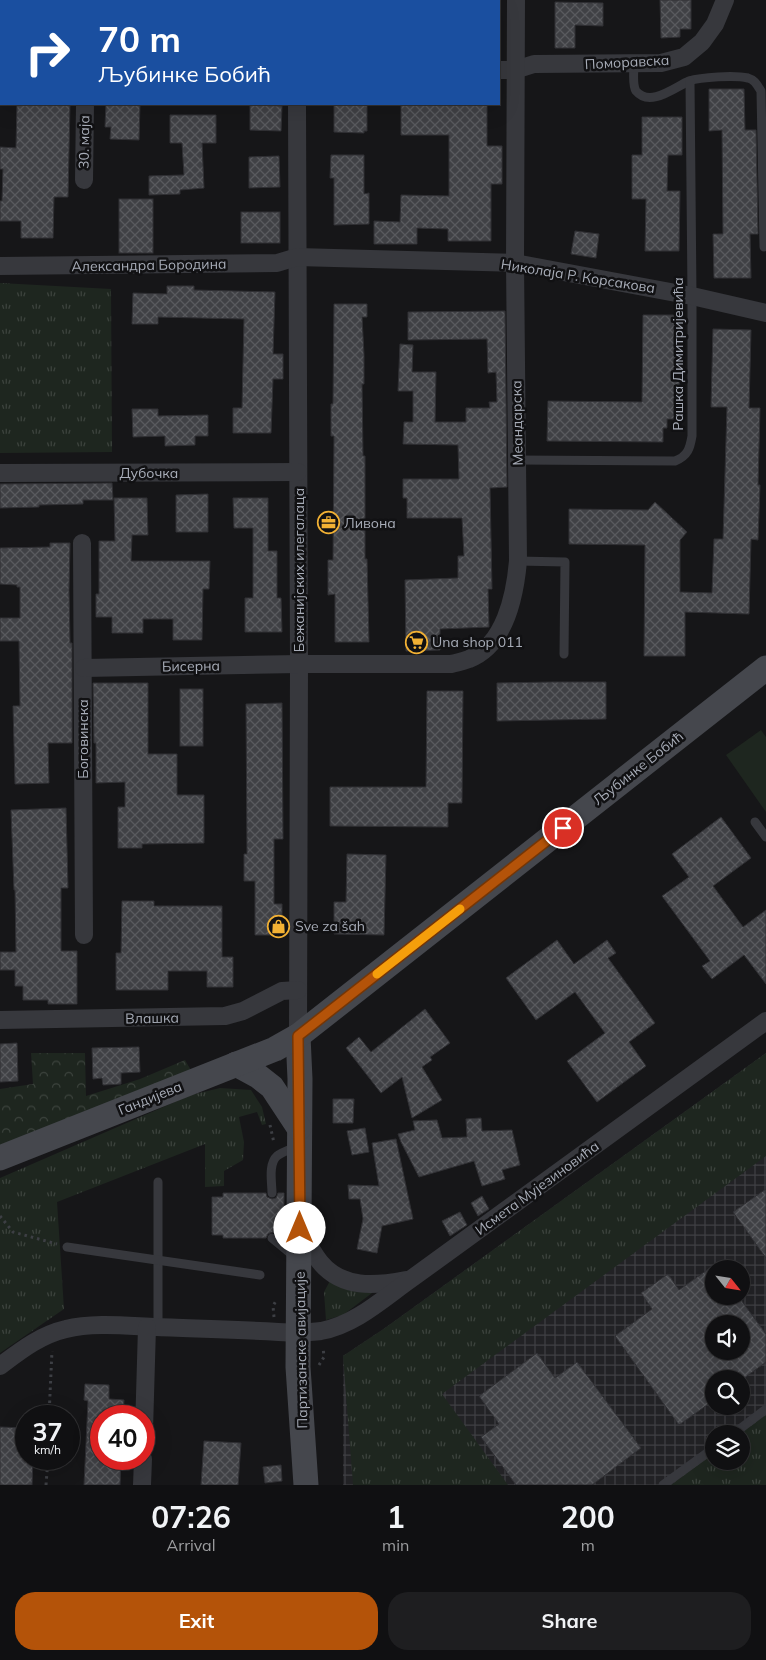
<!DOCTYPE html>
<html lang="en">
<head>
<meta charset="utf-8">
<style>
  :root { --surface:#101012; --page:#1e1e20; --text:#f1f3f6; --muted:#9c9d9f; --line:#303032; --accent:#b45309 }
  body { margin:0; font-family:Mulish,sans-serif; background:var(--page); color:var(--text); height:100vh; display:flex; flex-direction:column; font-size:19px; white-space:nowrap }
  * { box-sizing:border-box; margin:0 }
  p { font-size:16px; color:var(--muted) }
  .icon { flex:none; width:28px; height:28px; fill:none; stroke:currentColor; stroke-width:2; stroke-linecap:round; stroke-linejoin:round }
  .map { position:relative; height:1485px; overflow:hidden }
  .details { display:flex; flex-direction:column; background:var(--surface); flex:1 }
  .details>* { flex:none }
  .guide { position:absolute; left:0px; top:0px; width:500px; height:105px; box-shadow:0 5px 20px #0002,0 0 0 1px var(--line); background:#1a4fa0; color:#fff; overflow:hidden }
  .needle { width:32px; rotate:120deg }
  .controls { position:absolute; left:705px; top:1260px; display:grid; gap:10px }
  .controls a { display:grid; place-items:center; width:45px; height:45px; border-radius:50%; background:var(--surface); box-shadow:0 5px 20px #0002,0 0 0 1px var(--line); font-size:25px }
  .speed { position:absolute; left:15px; top:1405px; display:flex; gap:10px; font-size:25px; font-weight:700; text-align:center }
  .speed>* { display:grid; place-content:center; width:65px; height:65px; border-radius:50%; background:var(--surface); box-shadow:0 5px 20px #0002,0 0 0 1px var(--line); line-height:1 }
  .speed small { font-size:12px; font-weight:400 }
  .speed .limit { border:8px solid #d22; background:#fff; color:#111 }
  .pin { position:absolute; display:grid; place-items:center; width:42px; height:42px; color:#fff; margin:-21px; border:2px solid #fff; border-radius:50%; box-shadow:0 1px 5px #0007 }
  .me { position:absolute; width:55px; margin:-28px; rotate:0deg; stroke-linejoin:round; filter:drop-shadow(0 0 4px #0008) }
  .turn { display:flex; align-items:center; gap:18px; height:105px; padding:0 15px; font-size:22px }
  .turn .icon { width:65px; height:65px; stroke-width:2.5 }
  .turn b { display:block; font-size:35px; line-height:42px }
  .eta { display:flex; justify-content:space-evenly; align-items:center; height:85px; text-align:center }
  .eta b { font-size:30px; font-weight:700; line-height:35px }
  .cta { display:flex; gap:10px; margin-top:auto; padding:10px 15px }
  .cta a { flex:1; height:58px; border-radius:20px; background:var(--accent); color:#fff; font-size:20px; font-weight:700; line-height:58px; text-align:center }
  .cta a+a { background:var(--page); color:var(--text) }
  .map>svg:first-child { display:block }
  .industrial { fill:url(#industrial-grid); fill-rule:evenodd }
  .grass { fill:url(#grass-tufts) }
  .forest { fill:url(#forest-crowns) }
  .garden { fill:#1e261f }
  .building { fill:url(#building-cross-hatch); stroke:#303034; fill-rule:evenodd }
  .lines { fill:none; stroke-linecap:round; stroke-linejoin:round }
  .path { stroke:#3d3f44; stroke-width:3; stroke-dasharray:2.5 4; stroke-linecap:butt }
  .lane { stroke:#37383d; stroke-width:9 }
  .street { stroke:#37383d; stroke-width:18 }
  .secondary { stroke:#45474d; stroke-width:25 }
  .route-casing { stroke:#753606; stroke-width:12 }
  .route { stroke:#b45309; stroke-width:9 }
  .slow { stroke:#f59e0b; stroke-width:9 }
  .labels { text-anchor:middle; dominant-baseline:central; stroke-width:5; stroke-linejoin:round; paint-order:stroke }
  .street-label { font-size:14px; fill:#a8adb8; stroke:#111113 }
  .poi-label { font-size:14px; fill:#a8adb8; stroke:#111113; text-anchor:start }
</style>
</head>
<body>
<div class="map">
<svg width="766" height="1485" viewBox="0 0 766 1485">
  <defs>
    <pattern id="industrial-grid" width="8" height="8" patternUnits="userSpaceOnUse" patternTransform="scale(1.25)"><rect width="8" height="8" fill="#222225"/><path d="M0 4h8M4 0v8" fill="none" stroke="#3f3f43"/></pattern>
    <pattern id="grass-tufts" width="24" height="20" patternUnits="userSpaceOnUse" patternTransform="scale(1.25)"><rect width="24" height="20" fill="#1e261f"/><path d="M3 7l-1-3M5 7V3M7 7l1-3M15 17l-1-3M17 17v-4M19 17l1-3" fill="none" stroke="#3c433d"/></pattern>
    <pattern id="forest-crowns" width="20" height="18" patternUnits="userSpaceOnUse" patternTransform="scale(1.25)"><rect width="20" height="18" fill="#1e261f"/><path d="M2 6a3 3 0 1 1 6 0M12 15a3 3 0 1 1 6 0" fill="none" stroke="#3c433d"/></pattern>
    <pattern id="building-cross-hatch" width="8" height="8" patternUnits="userSpaceOnUse" patternTransform="scale(1.25)"><rect width="8" height="8" fill="#404145"/><path d="M0 0l8 8M0 8l8-8" fill="none" stroke="#595a5e"/></pattern>
  </defs>
  <rect width="100%" height="100%" fill="#161618"/>
  <!-- industrial -->
  <path class="industrial" d="M766,1053v432h-423v-129l42,-28zM714,1269h27v27h-27zM714,1324h27v27h-27zM714,1379h27v27h-27zM714,1434h27v27h-27z"/>
  <!-- grass -->
  <g class="grass">
    <path d="M0,283l111,6 1,163 -112,1z"/>
    <path d="M766,1053v103l-324,238 66,91h-155l-10,-129 42,-28z"/>
    <path d="M220,1088l31,2 11,17 4,17 -4,1 -5,-13 -18,5 5,25 -1,18 -19,11v15l-19,1v-43l-148,58 7,107 -64,44v-175l191,-83z"/>
    <path d="M331,1279l39,12 2,2 -29,22 -17,5 -2,-28z"/>
    <path d="M766,1415v70h-95l43,-32v8h27l-1,-27z"/>
  </g>
  <!-- forest -->
  <path class="forest" d="M31,1053h54l1,43 54,-17 45,-19 7,12 -192,79v-62l33,-5z"/>
  <!-- garden -->
  <path class="garden" d="M761,730l5,7v75l-40,-57z"/>
  <!-- building -->
  <g class="building">
    <path d="M660,0h31v29h-11v8l-19,1z"/>
    <path d="M555,2l48,1v23l-28,-1v23h-20z"/>
    <path d="M709,89h35l1,41h11l2,104h-8l1,44h-37l-1,-44h10l-1,-104 -13,1z"/>
    <path d="M17,104h53l-2,93h-14l-1,41h-32v-17h-21v-20h2l1,-32h-3v-22l16,1z"/>
    <path d="M106,104h34l-1,36 -29,-1 1,-12h-6z"/>
    <path d="M334,104h33v27h-3v2l-30,-1z"/>
    <path d="M401,104h86v42h15v38h-11v57h-43v-12l-31,-1v16h-43v-23l26,1 1,-27 48,1v-61h-48z"/>
    <path d="M250,105l32,1 -1,25 -31,-1z"/>
    <path d="M170,115h46v28h-14l2,45 -24,2v4l-31,1v-19l35,-1 -2,-32h-12z"/>
    <path d="M642,117h40v38h-14l-1,36h13l-1,60h-34l1,-52h-14v-44h10z"/>
    <path d="M331,155h33v39l5,-1v31l-35,1v-47h-4z"/>
    <path d="M279,156l1,31 -31,1v-31z"/>
    <rect x="119" y="199" width="34" height="54"/>
    <rect x="241" y="212" width="39" height="31"/>
    <path d="M575,231l24,3 -3,24 -25,-4z"/>
    <path d="M167,286h27v4l81,2 -2,62h10v25h-10l-2,54h-38v-25h9l2,-89 -86,-2v7h-26l1,-31 34,1z"/>
    <path d="M334,304h33v13h-5l2,38v29h-2l1,72h2v103h2l2,83h-34v-48l-7,1v-35h5l1,-124h-3v-32h2z"/>
    <path d="M505,311l2,176 -17,1 2,101h-4l1,38 -49,2v21l-34,1 -1,-71 53,-2v-22h6l-2,-38h-55v-20h-4v-19h56l-1,-34 -55,-1 1,-22h9v-31h-15l2,-47 13,1 -1,27h24l-1,50h31v-14h24l-1,-6h8l-1,-30 -8,1 -1,-34 -79,1v-28z"/>
    <path d="M643,315h38l-2,104h-12v9h-4v14l-116,-1 1,-40 94,1z"/>
    <path d="M713,329l38,1 -2,78h11l-2,77h2l-2,55 -7,-1 -2,75 -64,-2v44h-41l1,-111 -76,-1v-35l79,1 7,-8 32,30 -7,8v52l32,1 2,-54h9l4,-132h-16z"/>
    <path d="M132,409h26v7l50,-1v21h-13v9l-30,1v-10l-32,1z"/>
    <path d="M112,483l1,17h-30v4l-44,1v2l-39,1v-24z"/>
    <path d="M208,494v38h-32v-37z"/>
    <path d="M114,498h33l1,37h-16l-1,26h79l-1,28h-6l-1,51h-29v-21h-30v14h-31v-16h-16v-23h3v-53h16z"/>
    <path d="M233,498h35v53h9v47h4l1,34h-37v-34h8v-70h-19z"/>
    <path d="M50,543h20l-1,47 1,53h2v100h-24l1,40 -34,1 -2,-78h7l-1,-65h-19v-23h20v-31h-3v-2l-17,-1v-36l50,-1z"/>
    <path d="M552,682h54v37l-109,2v-38z"/>
    <path d="M93,683h55v71h29v41h27v48l-62,1v4h-24v-41h7v-25l-29,1v-40h-2z"/>
    <rect x="180" y="689" width="23" height="57"/>
    <path d="M427,691h36l-1,112h-14v24l-118,-1v-39h96z"/>
    <path d="M282,703l1,136h-9v65h8v31h-27v-54h-11v-27h3l-1,-150z"/>
    <path d="M66,808l2,80h-7v63h16v53h-29v-4h-25v-14h-8v-16h-15v-18h16l-1,-62h-1l-3,-80z"/>
    <path d="M721,817l30,41 -38,28 30,41 23,-17v74l-22,-29 -32,24 -10,-13 8,-5 -48,-65 27,-19 -17,-23z"/>
    <path d="M347,854l39,1 -2,80 -50,-1v-32h12z"/>
    <path d="M122,901h32v5h68v51h11v30h-26v-16h-39v19h-52v-37h5z"/>
    <path d="M557,940l17,24 33,-24 9,13 -8,5 47,65 -26,19 17,24 -49,36 -30,-41 38,-28 -30,-41 -39,28 -30,-42z"/>
    <path d="M425,1009l25,34 -20,14 2,3 -10,7 20,33 -30,18 -10,-41 -21,16 -35,-45 13,-11 12,15z"/>
    <path d="M17,1043l1,38 -18,1v-38z"/>
    <path d="M139,1047l1,25 -19,1v11l-18,1 -1,-7 -9,1 -1,-31z"/>
    <path d="M333,1099h21l-1,24h-20z"/>
    <path d="M481,1118l1,13 30,-1 8,35 -18,5 3,9 -23,7 -8,-25 -55,16 -18,-35 -3,-8 17,-4 -2,-9 24,-1 5,18 25,-1 -1,-18z"/>
    <path d="M365,1128l4,24 -17,3 -5,-24z"/>
    <path d="M396,1139l17,80 -31,7 -5,27 -20,-4 6,-30 -3,-20h-11l-1,-14 31,1 -7,-43z"/>
    <path d="M766,1189v69l-33,-46z"/>
    <path d="M223,1193h43l1,4 5,2 4,-1 2,-5h6v45l-11,-6 -5,2 -2,4h-43v-3h-11v-38h11z"/>
    <path d="M482,1196l7,13 -11,7 -7,-13z"/>
    <path d="M460,1212l7,13 -17,11 -8,-15z"/>
    <path d="M714,1265v31h24l28,38v28l-23,17h-29v21l-35,25 -64,-89 37,-27 -11,-16 27,-19 11,16zM714,1324h27v27h-27z"/>
    <path d="M537,1353l18,25 22,-16 64,86 -49,37h-76l-35,-48 18,-13 -20,-28z"/>
    <path d="M85,1384l24,1v14l15,1 -1,16h-22v43h20l-1,26h-36l4,-84 -4,-1z"/>
    <path d="M0,1427l26,1v31h7l-1,26h-32z"/>
    <path d="M204,1441l37,2 -3,42h-37z"/>
    <path d="M281,1465l1,16 -17,2 -2,-16z"/>
  </g>
  <g class="lines">
    <!-- path -->
    <g class="path">
      <path d="M270,1125l4,18"/>
      <path d="M0,1216l13,16 44,12"/>
      <path d="M274,1317l-1,-11 4,-7"/>
      <path d="M319,1365l5,-8 -1,-10"/>
      <path d="M49,1416l3,-65"/>
      <path d="M46,1485l2,-26"/>
    </g>
    <!-- lane -->
    <g class="lane">
      <path d="M634,64c0,7 -2,21 2,27 14,17 39,-4 53,-10 12,-4 46,-6 59,-3 7,2 9,7 13,13l3,156"/>
      <path d="M517,460l158,1c13,-5 15,-13 17,-25v-140l-2,-215"/>
      <path d="M518,561l47,1 -1,92"/>
      <path d="M755,822l11,15"/>
      <path d="M158,1182v145"/>
      <path d="M272,1193c0,-10 -4,-29 5,-37 5,-4 14,-7 19,-9"/>
      <path d="M272,1238l23,19"/>
      <path d="M67,1247l193,28"/>
      <path d="M733,1434l33,-25"/>
      <path d="M663,1485l51,-37"/>
    </g>
    <!-- street -->
    <g class="street">
      <path d="M84,0v1"/>
      <path d="M298,1v-1"/>
      <path d="M499,70h16l19,-6 127,-1 23,-6 18,-15 13,-18 10,-24"/>
      <path d="M297,104l2,560 -1,372"/>
      <path d="M84,180l1,-76"/>
      <path d="M0,266l277,-3 20,-6 218,6 177,33 74,17"/>
      <path d="M0,473l298,-1"/>
      <path d="M82,543l2,392"/>
      <path d="M84,668l215,-4h152c6,-1 12,-3 18,-5 36,-14 46,-64 49,-98l-3,-298 1,-263"/>
      <path d="M0,1020l225,-4 18,-5 39,-20 16,-1"/>
      <path d="M300,1229c6,11 12,23 20,33 22,27 55,24 86,18"/>
      <path d="M0,1366c20,-15 40,-31 66,-37 27,-7 63,-3 91,-2 47,2 94,3 141,6 8,-1 16,-1 23,-2 34,-6 63,-33 90,-52l355,-258"/>
      <path d="M144,1430l3,-103"/>
      <path d="M142,1485l1,-26"/>
    </g>
    <!-- secondary -->
    <g class="secondary">
      <path d="M298,1036l2,43 -2,288 8,118"/>
      <path d="M236,1064l22,12 14,11 27,41"/>
      <path d="M0,1158l275,-109 23,-13 468,-368"/>
    </g>
  </g>
  <g class="lines">
    <defs>
      <path id="route" d="M300,1228l-2,-192 265,-208"/>
    </defs>
    <!-- route casing -->
    <use href="#route" class="route-casing"/>
    <!-- route -->
    <use href="#route" class="route"/>
    <!-- slow -->
    <path class="slow" d="M377,974l83,-65"/>
  </g>
  <!-- icons -->
  <defs>
    <symbol id="office-ring" viewBox="-11 -11 22 22"><circle r="9.5" fill="#111113" stroke="#f2b134" stroke-width="1.5"/><path d="M-6-3h4V-5.5h4V-3h4V5H-6ZM-1-4.5V-3h2v-1.5ZM-6 0V1H6V0Z" fill="#f2b134"/></symbol>
    <symbol id="supermarket-ring" viewBox="-11 -11 22 22"><circle r="9.5" fill="#111113" stroke="#f2b134" stroke-width="1.5"/><path d="M-6-5.5h2.5l.6 2H6L4.5 2H-2.5L-4.4-4H-6ZM-1.5 3.2a1.3 1.3 0 1 0 .1 0ZM3 3.2a1.3 1.3 0 1 0 .1 0Z" fill="#f2b134"/></symbol>
    <symbol id="shop-ring" viewBox="-11 -11 22 22"><circle r="9.5" fill="#111113" stroke="#f2b134" stroke-width="1.5"/><path d="M-5-2.5h2.3a2.7 3.5 0 0 1 5.4 0H5L5.5 6h-11ZM-1.5-2.5h3a1.5 2.3 0 0 0-3 0Z" fill="#f2b134"/></symbol>
  </defs>
  <g fill-rule="evenodd">
    <use href="#office-ring" x="316" y="510" width="25" height="25"/>
    <use href="#supermarket-ring" x="404" y="630" width="25" height="25"/>
    <use href="#shop-ring" x="266" y="914" width="25" height="25"/>
  </g>
  <g class="labels">
    <!-- street labels -->
    <g class="street-label">
      <text transform="translate(627 62) rotate(-3)">Поморавска</text>
      <text transform="translate(84 142) rotate(-89)">30. маја</text>
      <text transform="translate(149 265) rotate(-1)">Александра Бородина</text>
      <text transform="translate(578 276) rotate(9)">Николаја Р. Корсакова</text>
      <text transform="translate(678 354) rotate(-90)">Рашка Димитријевића</text>
      <text transform="translate(517 423) rotate(-91)">Меандарска</text>
      <text x="149" y="473">Дубочка</text>
      <text transform="translate(299 570) rotate(-90)">Бежанијских илегалаца</text>
      <text transform="translate(191 666) rotate(-1)">Бисерна</text>
      <text transform="translate(83 739) rotate(-90)">Боговинска</text>
      <text transform="translate(638 768) rotate(-38)">Љубинке Бобић</text>
      <text transform="translate(152 1018) rotate(-1)">Влашка</text>
      <text transform="translate(150 1098) rotate(-22)">Гандијева</text>
      <text transform="translate(537 1188) rotate(-36)">Исмета Мујезиновића</text>
      <text transform="translate(301 1350) rotate(-91)">Партизанске авијације</text>
    </g>
    <!-- poi labels -->
    <g class="poi-label">
      <text x="344" y="523">Ливона</text>
      <text x="432" y="642">Una shop 011</text>
      <text x="295" y="926">Sve za šah</text>
    </g>
  </g>
</svg>
<div class="controls">
<a><svg class="needle" viewBox="-14 -14 28 28"><path d="M0-13l5 13h-10z" fill="#e53935"/><path d="M0 13l5-13h-10z" fill="#9c9d9f"/></svg></a>
<a><svg class="icon" aria-label="sound" viewBox="0 0 24 24"><path d="M4 9h4l5-4v14l-5-4H4zM17 9q2 3 0 6"/></svg></a>
<a><svg class="icon" aria-label="search" viewBox="0 0 24 24"><circle cx="10" cy="10" r="6"/><path d="M15 15l6 6"/></svg></a>
<a><svg class="icon" aria-label="layers" viewBox="0 0 24 24"><path d="M12 4l9 5-9 5-9-5zM3 14l9 5 9-5"/></svg></a>
</div>
<div class="speed"><div>37<small>km/h</small></div><div class="limit">40</div></div>
<div class="pin" style="left:563px;top:828px;background:#d93025"><svg class="icon" aria-label="arrive" viewBox="0 0 24 24"><path d="M6 21V4h12l-3 4 3 4H6"/></svg></div>
<svg class="me" style="left:300px;top:1228px" viewBox="-20 -20 40 40"><circle r="19" fill="#fff"/><path d="M0-13L10 11 0 6-10 11z" fill="#b45309"/></svg>
<div class="guide">
<div class="turn"><svg class="icon" aria-label="right" viewBox="0 0 24 24"><path d="M7 20v-9h11M14 6l5 5-5 5"/></svg><div><b>70 m</b>Љубинке Бобић</div></div>
</div>
</div>
<section class="details">
<div class="eta">
<div><b>07:26</b><p>Arrival</p></div>
<div><b>1</b><p>min</p></div>
<div><b>200</b><p>m</p></div>
</div>
<div class="cta"><a>Exit</a><a>Share</a></div>
</section>
</body>
</html>
